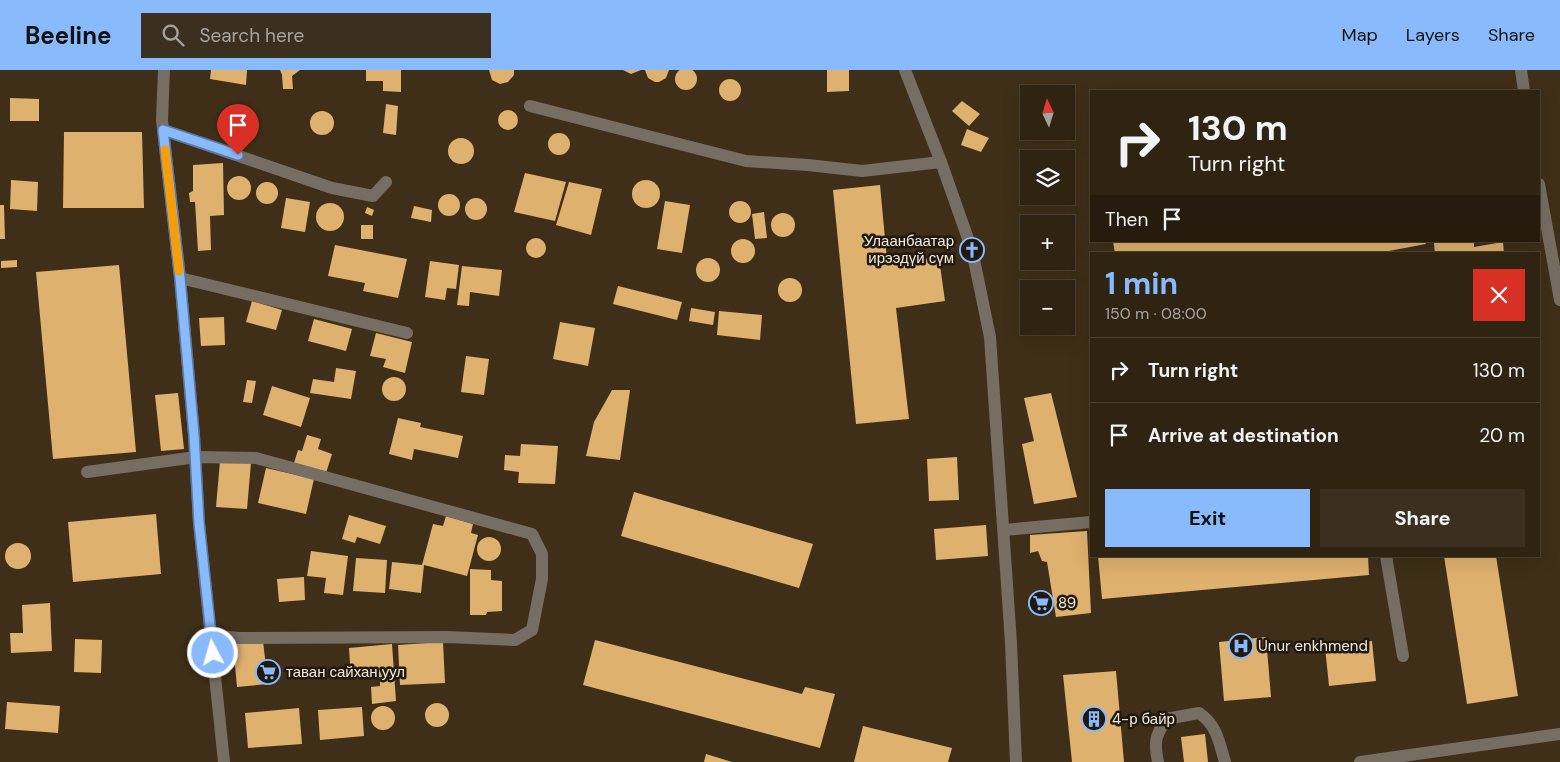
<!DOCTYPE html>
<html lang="en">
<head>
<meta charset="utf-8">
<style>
  :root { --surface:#2f2312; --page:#3b2f20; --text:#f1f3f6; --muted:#a7a49f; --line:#4a4032; --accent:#88bafc }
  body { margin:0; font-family:"DM Sans",sans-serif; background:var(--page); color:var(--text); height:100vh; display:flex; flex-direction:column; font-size:19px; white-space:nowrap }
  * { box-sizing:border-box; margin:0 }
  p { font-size:16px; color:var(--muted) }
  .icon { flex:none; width:28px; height:28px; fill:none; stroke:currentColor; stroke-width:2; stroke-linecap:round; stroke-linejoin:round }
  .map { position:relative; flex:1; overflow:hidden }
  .drawer { position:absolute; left:1090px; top:182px; width:450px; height:305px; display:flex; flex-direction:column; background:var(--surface); border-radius:0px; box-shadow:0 5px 20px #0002,0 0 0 1px var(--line) }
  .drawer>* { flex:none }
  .top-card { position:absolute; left:1090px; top:20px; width:450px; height:152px; border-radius:0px; box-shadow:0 5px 20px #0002,0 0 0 1px var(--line); background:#2f2312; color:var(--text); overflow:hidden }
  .needle { width:32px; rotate:356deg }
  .fabs { position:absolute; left:1020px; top:15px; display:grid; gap:10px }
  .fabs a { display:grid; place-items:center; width:55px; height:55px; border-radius:0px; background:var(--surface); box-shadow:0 5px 20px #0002,0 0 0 1px var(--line); font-size:25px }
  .pin { position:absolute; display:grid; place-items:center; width:42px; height:42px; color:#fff; margin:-51px -21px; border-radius:50% 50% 50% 0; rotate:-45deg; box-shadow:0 0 5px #0007 }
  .pin .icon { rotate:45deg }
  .me { position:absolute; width:55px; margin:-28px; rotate:354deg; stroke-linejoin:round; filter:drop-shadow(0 0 4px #0008) }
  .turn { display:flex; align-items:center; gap:18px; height:105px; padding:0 15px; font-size:22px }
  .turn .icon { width:65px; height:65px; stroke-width:2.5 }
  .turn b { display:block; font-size:35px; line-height:42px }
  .then { display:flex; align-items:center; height:48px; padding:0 15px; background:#0003; gap:10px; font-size:19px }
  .round { display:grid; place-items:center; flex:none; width:52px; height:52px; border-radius:0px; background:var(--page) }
  .head { display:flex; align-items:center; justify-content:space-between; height:85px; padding:0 15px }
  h1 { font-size:30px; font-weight:700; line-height:38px; color:var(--accent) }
  .button { display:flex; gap:10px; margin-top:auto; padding:10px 15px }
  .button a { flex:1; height:58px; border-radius:0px; background:var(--accent); color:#111; font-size:20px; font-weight:700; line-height:58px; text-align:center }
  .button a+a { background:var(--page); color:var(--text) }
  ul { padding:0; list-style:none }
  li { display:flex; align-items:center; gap:15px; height:65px; padding:0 15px; border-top:1px solid var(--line) }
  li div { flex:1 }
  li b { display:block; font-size:19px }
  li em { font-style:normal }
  header { display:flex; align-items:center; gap:30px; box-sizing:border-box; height:70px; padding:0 25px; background:var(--accent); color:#111 }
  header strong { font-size:24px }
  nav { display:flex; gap:28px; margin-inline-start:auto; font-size:18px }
  .search { width:350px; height:45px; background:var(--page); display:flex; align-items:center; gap:12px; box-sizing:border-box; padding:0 18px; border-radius:0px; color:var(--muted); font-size:19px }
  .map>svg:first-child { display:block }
  .building { fill:#dfb16f }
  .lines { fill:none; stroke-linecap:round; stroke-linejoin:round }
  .minor { stroke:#766e63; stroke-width:12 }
  .route-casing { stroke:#5879a4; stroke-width:12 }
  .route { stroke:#88bafc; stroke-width:9 }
  .slow { stroke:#f59e0b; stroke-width:9 }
  .labels { text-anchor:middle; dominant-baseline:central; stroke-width:5; stroke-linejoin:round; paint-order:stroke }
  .poi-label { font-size:15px; fill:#f4eadc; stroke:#20190f; text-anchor:start }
</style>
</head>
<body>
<header>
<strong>Beeline</strong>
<div class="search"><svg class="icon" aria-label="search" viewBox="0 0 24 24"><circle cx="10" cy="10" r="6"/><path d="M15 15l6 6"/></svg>Search here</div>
<nav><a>Map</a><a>Layers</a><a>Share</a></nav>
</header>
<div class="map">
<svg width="1560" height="692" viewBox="0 0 1560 692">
  <rect width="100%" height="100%" fill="#3f2f18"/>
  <!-- building -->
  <g class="building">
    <circle cx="686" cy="9" r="11"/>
    <path d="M211,0h36l-1,15 -36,-6z"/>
    <path d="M280,0h20l-8,6 1,13h-10l-1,-14z"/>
    <path d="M366,0h35v22l-18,-1v-10h-17z"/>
    <path d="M489,0h25v5l-6,7 -8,2 -8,-4z"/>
    <path d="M623,0h18l-10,4z"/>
    <path d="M645,0h24l-3,8 -7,4h-4l-7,-4z"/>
    <path d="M827,0h22v21l-22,1z"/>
    <circle cx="730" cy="20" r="11"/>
    <path d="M10,28l29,1v22h-29z"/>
    <path d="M962,31l18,13 -11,12 -17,-15z"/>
    <path d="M386,34l12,2 -2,29 -13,-2z"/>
    <circle cx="508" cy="50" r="10"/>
    <circle cx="322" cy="53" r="12"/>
    <path d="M967,59l22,9 -8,14 -20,-7z"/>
    <path d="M64,62h78l2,76h-81z"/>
    <circle cx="559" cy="74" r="11"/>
    <circle cx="461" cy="81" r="13"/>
    <path d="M223,93l1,52 -14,1 1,34 -13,1 -3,-49h-5l-1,-9 4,-2v-26z"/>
    <path d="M525,103l41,9 -11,39 -41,-9z"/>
    <circle cx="239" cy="118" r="12"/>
    <path d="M11,110l27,2 -1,29 -27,-2z"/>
    <circle cx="646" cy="124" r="14"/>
    <circle cx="267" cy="123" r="11"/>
    <path d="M569,112l33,7 -11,46 -35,-10z"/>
    <path d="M880,115l7,75 52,-2 6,43 -49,7 13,111 -53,5 -23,-234z"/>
    <circle cx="449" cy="135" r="11"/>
    <circle cx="476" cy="139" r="11"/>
    <path d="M286,128l24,4 -5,30 -24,-4z"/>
    <path d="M665,131l25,4 -8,48 -25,-4z"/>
    <circle cx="740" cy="142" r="11"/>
    <circle cx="330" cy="147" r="14"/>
    <path d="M0,135h4l1,34h-5z"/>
    <path d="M414,136l18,4 -1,12 -20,-4z"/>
    <path d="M367,137l7,3 -2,6 -7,-3z"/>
    <path d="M764,142l3,26 -12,1 -3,-25z"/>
    <circle cx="783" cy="155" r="12"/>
    <rect x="361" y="155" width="12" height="14"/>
    <circle cx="536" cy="178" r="10"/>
    <circle cx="743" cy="181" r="12"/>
    <path d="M1113,171h312l1,3 -53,10h-258z"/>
    <path d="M1444,171h30v6l29,-5 1,12h-69l-1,-11z"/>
    <path d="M335,175l72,14 -9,39 -35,-7 2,-8 -37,-7z"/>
    <circle cx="708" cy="200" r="12"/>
    <path d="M17,190v7l-16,1v-7z"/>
    <path d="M430,191l29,4 -3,24 -9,-1 -2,12 -20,-3z"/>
    <path d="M119,195l17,187 -83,7 -17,-187z"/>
    <path d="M462,196l40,4 -3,26 -29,-4 -1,14 -12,-1z"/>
    <circle cx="790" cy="220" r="12"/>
    <path d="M618,216l64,16 -5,18 -64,-16z"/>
    <path d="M252,231l30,9 -6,20 -30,-8z"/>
    <path d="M691,238l24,4 -2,13 -24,-4z"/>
    <path d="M719,241l43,4 -2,25 -43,-5z"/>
    <path d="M224,247l1,28 -24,1 -2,-28z"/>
    <path d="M314,249l38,10 -6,22 -38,-10z"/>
    <path d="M560,252l35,6 -7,38 -35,-7z"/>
    <path d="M376,263l36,9 -7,31 -22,-6 3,-8 -16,-3z"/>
    <path d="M466,286l23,3 -5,36 -23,-3z"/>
    <path d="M336,298l20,3 -5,28 -41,-6 3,-14 21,3z"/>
    <circle cx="394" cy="319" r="12"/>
    <path d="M247,310l9,1 -4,22 -9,-1z"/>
    <path d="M272,316l38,12 -9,29 -38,-12z"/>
    <path d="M612,320h18l-10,70 -34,-4 8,-34z"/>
    <path d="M178,323l6,56 -23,2 -6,-56z"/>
    <path d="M1051,323l26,104 -43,7 -12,-60 12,-3 -10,-43z"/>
    <path d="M398,348l23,5 -1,4 43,9 -5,22 -44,-9 -2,11 -23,-6z"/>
    <path d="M307,365l14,4 -3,10 14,5 -6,19 -32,-10 4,-13 4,1z"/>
    <path d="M521,374l37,2 -3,38 -37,-1 1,-11 -15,-2 1,-15 15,1z"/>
    <path d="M957,387l2,43 -30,1 -2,-42z"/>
    <path d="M220,391l31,2 -4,46 -31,-2z"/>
    <path d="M266,398l48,11 -8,35 -48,-11z"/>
    <path d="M634,422l179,52 -14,44 -178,-52z"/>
    <path d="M156,444l5,60 -88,8 -5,-60z"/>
    <path d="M349,445l37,11 -6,18 -23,-7 -2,6 -13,-4z"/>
    <path d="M446,446l27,8 -2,9 7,2 -11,41 -43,-11 -3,28 -32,-4 3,-27 30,3 11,-41 10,2z"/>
    <path d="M986,455l2,31 -52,4 -2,-31z"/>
    <path d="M1087,461l4,82 -35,4 -9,-55 -5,-1 -4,-10 -8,2v-18z"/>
    <circle cx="489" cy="479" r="12"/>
    <circle cx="18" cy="486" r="13"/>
    <path d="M311,481l37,5 -5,39 -19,-2 2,-15 -19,-2z"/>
    <path d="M1098,486h270l1,19 -267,24z"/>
    <path d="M1444,486h52l22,140 -51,8z"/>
    <path d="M356,488l31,2 -2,33 -32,-2z"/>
    <path d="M470,499l21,1v10l11,1v30l-15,1 -1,3h-16z"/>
    <path d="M304,507l1,23 -26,2 -2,-23z"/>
    <path d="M50,533l2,48 -41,2 -1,-20h13l-1,-28z"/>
    <path d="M1266,567l5,60 -47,4 -5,-59z"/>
    <path d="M75,569l27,1 -1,33 -27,-1z"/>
    <path d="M595,570l207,54 3,-7 30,7 -15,54 -237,-63z"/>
    <path d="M263,571l5,43 -31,3 -4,-43z"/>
    <path d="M1372,571l4,40 -47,5 -4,-39z"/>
    <path d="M443,572l2,41 -45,2 -2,-40z"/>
    <path d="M392,574l4,57 -24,3 -1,-17 9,-1v-9l-29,2 -2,-31z"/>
    <path d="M1116,601l8,91h-52l-9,-87z"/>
    <path d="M7,632l53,4 -2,27 -53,-4z"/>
    <circle cx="437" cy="645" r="12"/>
    <circle cx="383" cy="648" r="12"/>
    <path d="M362,637l2,29 -44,4 -2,-30z"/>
    <path d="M299,638l3,36 -54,4 -3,-35z"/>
    <path d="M863,656l89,22 -4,14h-94z"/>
    <path d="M1205,664l3,28h-24l-3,-25z"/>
    <path d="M706,684l26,8h-28z"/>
  </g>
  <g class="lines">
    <!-- minor -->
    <g class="minor">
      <path d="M164,0l-2,50 18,158 14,157 5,88 25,239"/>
      <path d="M905,0l36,92 31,88 18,87 21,306 5,119"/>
      <path d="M1521,0l3,21"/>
      <path d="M530,36l216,55 62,4 54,6 79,-9"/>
      <path d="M163,60l169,58 41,8 13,-14"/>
      <path d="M1539,114l21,116"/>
      <path d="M180,208l227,55"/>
      <path d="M87,402l109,-15 60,1 276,76 10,20v25l-10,51 -17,10 -68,-3 -208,1 -28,-3"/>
      <path d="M1004,460l87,-8"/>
      <path d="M1386,486l17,100"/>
      <path d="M1158,692c-4,-20 -3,-25 8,-43l33,-6c18,12 20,29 26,49"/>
      <path d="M1360,692l200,-28"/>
    </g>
  </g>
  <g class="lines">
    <defs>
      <path id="route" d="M213,583l-14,-130 -5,-88 -14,-157 -17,-148 75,25"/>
    </defs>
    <!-- route casing -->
    <use href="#route" class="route-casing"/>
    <!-- route -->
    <use href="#route" class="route"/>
    <!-- slow -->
    <path class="slow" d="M165,80l14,121"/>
  </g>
  <!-- icons -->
  <defs>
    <symbol id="church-ring" viewBox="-11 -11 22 22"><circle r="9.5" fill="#20190f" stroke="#88bafc" stroke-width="1.5"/><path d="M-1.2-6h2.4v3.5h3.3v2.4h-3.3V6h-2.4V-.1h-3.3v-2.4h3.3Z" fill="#88bafc"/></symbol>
    <symbol id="supermarket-ring" viewBox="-11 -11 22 22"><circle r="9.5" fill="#20190f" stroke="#88bafc" stroke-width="1.5"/><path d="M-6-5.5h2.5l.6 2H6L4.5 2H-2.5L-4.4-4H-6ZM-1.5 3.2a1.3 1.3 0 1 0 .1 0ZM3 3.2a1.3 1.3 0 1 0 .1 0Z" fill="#88bafc"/></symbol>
    <symbol id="hospital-ring" viewBox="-11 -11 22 22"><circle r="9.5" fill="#20190f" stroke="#88bafc" stroke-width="1.5"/><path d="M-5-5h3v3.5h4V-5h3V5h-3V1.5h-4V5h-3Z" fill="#88bafc"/></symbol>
    <symbol id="building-ring" viewBox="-11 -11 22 22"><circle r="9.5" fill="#20190f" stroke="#88bafc" stroke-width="1.5"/><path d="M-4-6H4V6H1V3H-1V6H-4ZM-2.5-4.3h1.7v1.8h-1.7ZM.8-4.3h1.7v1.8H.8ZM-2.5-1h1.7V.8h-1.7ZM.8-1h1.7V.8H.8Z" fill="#88bafc"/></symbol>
  </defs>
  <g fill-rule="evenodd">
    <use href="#church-ring" x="958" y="166" width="28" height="28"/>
    <use href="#supermarket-ring" x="1027" y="519" width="28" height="28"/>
    <use href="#hospital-ring" x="1227" y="562" width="28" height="28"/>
    <use href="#supermarket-ring" x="254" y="588" width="28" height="28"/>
    <use href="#building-ring" x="1080" y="635" width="28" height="28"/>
  </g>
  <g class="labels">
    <!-- poi labels -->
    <g class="poi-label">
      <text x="954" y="171" text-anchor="end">Улаанбаатар<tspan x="954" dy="17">ирээдүй сүм</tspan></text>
      <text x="1058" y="533">89</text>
      <text x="1258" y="576">Unur enkhmend</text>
      <text x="286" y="602">таван сайхан уул</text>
      <text x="1112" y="649">4-р байр</text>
    </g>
  </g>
</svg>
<div class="fabs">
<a><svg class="needle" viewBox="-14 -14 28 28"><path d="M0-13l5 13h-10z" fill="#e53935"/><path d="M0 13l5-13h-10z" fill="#a7a49f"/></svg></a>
<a><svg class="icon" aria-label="layers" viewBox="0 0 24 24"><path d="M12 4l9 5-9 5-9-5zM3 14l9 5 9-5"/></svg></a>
<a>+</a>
<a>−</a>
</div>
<div class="pin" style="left:238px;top:85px;background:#d93025"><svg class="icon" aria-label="arrive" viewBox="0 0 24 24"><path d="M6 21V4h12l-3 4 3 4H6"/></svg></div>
<svg class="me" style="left:213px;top:583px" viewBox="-20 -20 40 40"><circle r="17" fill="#88bafc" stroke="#fff" stroke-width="3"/><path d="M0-11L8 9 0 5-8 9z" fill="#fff"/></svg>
<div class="top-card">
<div class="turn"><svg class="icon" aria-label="right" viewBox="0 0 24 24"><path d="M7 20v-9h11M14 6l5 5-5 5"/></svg><div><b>130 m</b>Turn right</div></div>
<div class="then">Then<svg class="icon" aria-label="arrive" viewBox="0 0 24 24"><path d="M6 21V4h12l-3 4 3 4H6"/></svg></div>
</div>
<section class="drawer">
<div class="head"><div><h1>1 min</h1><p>150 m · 08:00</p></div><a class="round" style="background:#d93025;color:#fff"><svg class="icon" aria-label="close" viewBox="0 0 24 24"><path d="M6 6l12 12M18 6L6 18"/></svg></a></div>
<ul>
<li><svg class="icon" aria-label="right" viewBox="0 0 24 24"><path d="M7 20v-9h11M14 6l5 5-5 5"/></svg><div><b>Turn right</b></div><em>130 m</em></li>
<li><svg class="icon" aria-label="arrive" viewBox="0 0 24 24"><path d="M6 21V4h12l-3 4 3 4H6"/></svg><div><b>Arrive at destination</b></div><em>20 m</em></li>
</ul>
<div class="button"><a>Exit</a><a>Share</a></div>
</section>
</div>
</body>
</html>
